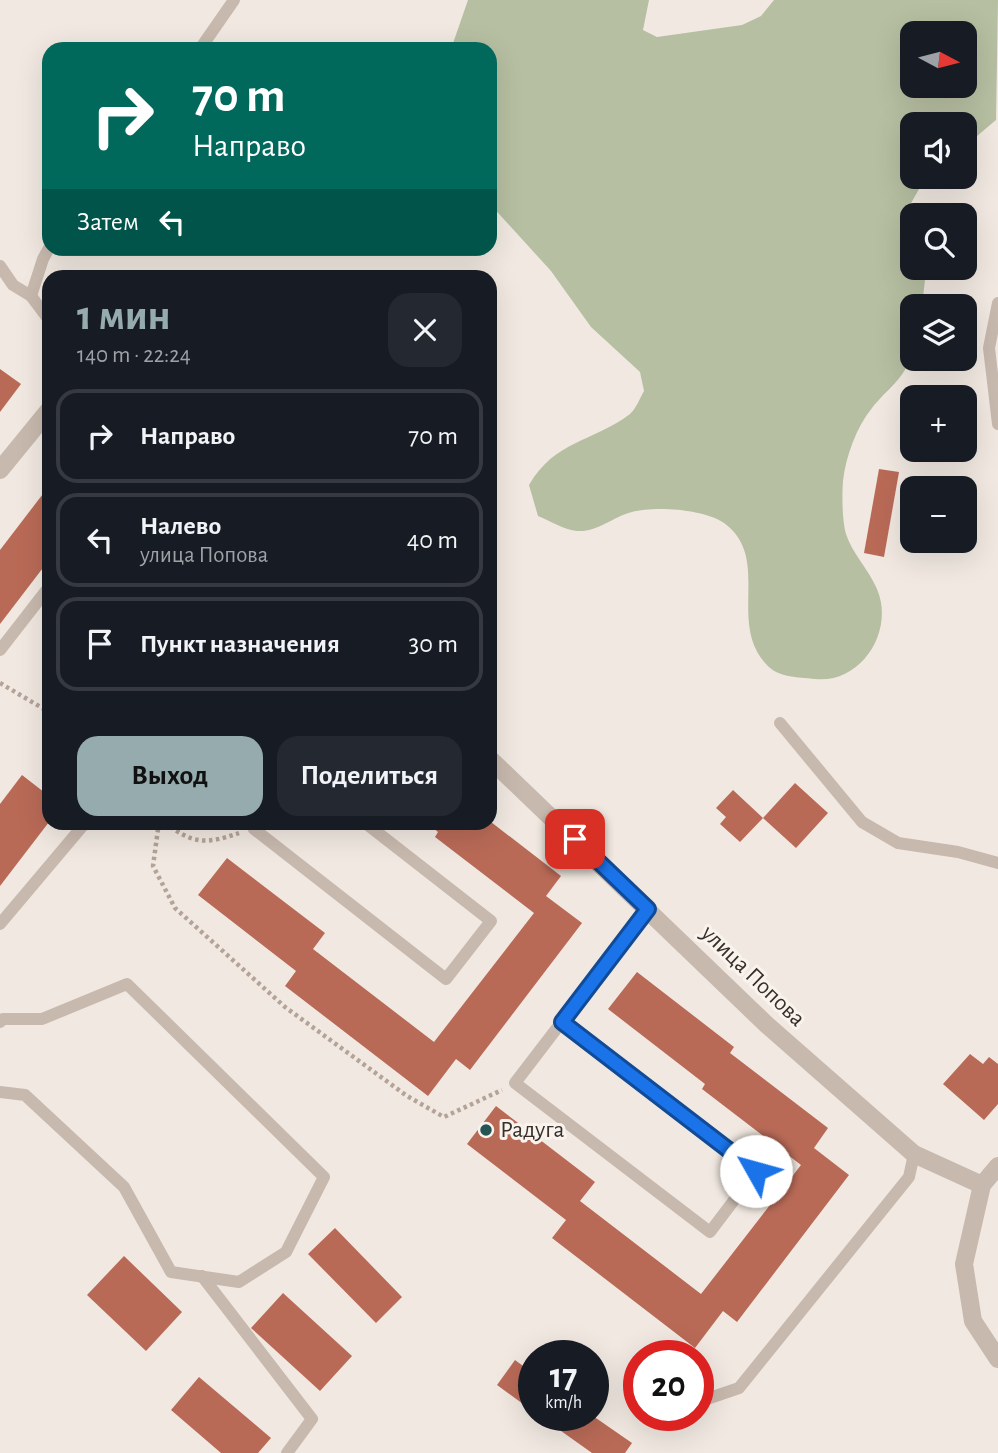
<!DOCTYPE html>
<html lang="ru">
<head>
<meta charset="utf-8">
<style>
  :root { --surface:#171b24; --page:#242831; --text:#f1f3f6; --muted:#9ea1a6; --line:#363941; --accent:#95abae }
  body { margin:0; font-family:"Alegreya Sans",sans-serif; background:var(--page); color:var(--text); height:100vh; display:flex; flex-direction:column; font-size:26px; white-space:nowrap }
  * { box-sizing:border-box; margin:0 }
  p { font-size:23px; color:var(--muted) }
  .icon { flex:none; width:38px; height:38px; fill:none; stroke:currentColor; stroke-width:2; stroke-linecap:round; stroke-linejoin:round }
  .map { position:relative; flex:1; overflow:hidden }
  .drawer { position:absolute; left:42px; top:270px; width:455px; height:560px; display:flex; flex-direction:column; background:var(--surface); border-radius:21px; box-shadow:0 7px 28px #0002 }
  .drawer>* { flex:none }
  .hud { position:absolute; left:42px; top:42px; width:455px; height:214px; border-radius:21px; box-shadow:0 7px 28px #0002; background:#00695c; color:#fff; overflow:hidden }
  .needle { width:46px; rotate:97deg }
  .buttons { position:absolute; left:900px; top:21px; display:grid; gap:14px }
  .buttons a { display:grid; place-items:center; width:77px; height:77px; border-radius:14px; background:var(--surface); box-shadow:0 7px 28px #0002; font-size:35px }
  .speed { position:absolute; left:518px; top:1340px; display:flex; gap:14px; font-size:35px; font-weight:700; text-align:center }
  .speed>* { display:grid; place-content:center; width:91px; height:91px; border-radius:50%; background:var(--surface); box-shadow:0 7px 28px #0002; line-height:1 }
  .speed small { font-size:18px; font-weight:400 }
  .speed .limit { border:10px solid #d22; background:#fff; color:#111 }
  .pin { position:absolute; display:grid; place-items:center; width:60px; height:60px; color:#fff; margin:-30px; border-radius:14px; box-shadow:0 4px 10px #0006 }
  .me { position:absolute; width:77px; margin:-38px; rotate:308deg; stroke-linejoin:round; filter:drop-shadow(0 0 5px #0008) }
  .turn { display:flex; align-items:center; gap:24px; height:147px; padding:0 35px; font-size:32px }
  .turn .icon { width:91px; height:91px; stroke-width:2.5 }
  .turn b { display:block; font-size:49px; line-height:60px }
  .then { display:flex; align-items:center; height:66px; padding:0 35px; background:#0003; gap:14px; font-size:26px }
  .round { display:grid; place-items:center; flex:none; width:74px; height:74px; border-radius:21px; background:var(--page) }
  .overview { display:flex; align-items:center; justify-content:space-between; height:119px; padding:0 35px }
  h1 { font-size:42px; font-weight:700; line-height:52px; color:var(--accent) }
  .primary-button { display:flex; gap:14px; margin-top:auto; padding:14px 35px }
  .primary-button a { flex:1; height:80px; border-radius:21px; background:var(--accent); color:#111; font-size:28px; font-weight:700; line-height:80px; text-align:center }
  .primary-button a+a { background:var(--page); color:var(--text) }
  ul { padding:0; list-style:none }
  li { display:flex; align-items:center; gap:21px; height:94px; margin:0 14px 10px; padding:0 21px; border:4px solid var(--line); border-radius:21px }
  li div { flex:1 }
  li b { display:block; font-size:26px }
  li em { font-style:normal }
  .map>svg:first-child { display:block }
  .green { fill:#b7bfa2; fill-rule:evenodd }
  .building { fill:#b96a57 }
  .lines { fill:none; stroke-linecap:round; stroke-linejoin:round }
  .path { stroke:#b4a398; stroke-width:4.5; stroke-dasharray:3.5 3.5; stroke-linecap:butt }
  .service { stroke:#c8b9ae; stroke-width:12 }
  .minor { stroke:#c8b9ae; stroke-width:18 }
  .route-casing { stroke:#114b97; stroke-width:18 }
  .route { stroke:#1a73e8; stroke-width:12 }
  .poi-dot { fill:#255455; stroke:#f9f3ed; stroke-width:2.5 }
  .labels { text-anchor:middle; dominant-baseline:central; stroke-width:6; stroke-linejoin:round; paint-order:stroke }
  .street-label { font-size:24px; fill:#382f2b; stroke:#f9f3ed }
  .poi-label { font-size:24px; fill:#382f2b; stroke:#f9f3ed; text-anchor:start }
</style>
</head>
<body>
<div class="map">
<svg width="998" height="1453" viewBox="0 0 998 1453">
  <rect width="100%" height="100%" fill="#f1e9e1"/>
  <!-- green -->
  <path class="green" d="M468,0h181l-6,30 14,7 85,-12 19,-9 13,-16h224l-2,120 -32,27v-23h-52v53h14l-23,40 2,20 7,11v20h12l2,3 -4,35h-10c0,16 4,38 -2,53 -8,22 -24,31 -38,49 -16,20 -26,48 -29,73 -1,14 -1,39 3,53 6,19 23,36 31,55 18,42 -16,95 -62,90 -18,-2 -37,-1 -49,-15 -39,-43 6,-106 -42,-141 -21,-14 -69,-17 -92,-11 -20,5 -33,20 -55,19 -12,-1 -27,-10 -39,-15l-9,-31c26,-45 64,-43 101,-71 6,-5 10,-16 14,-23l-4,-19 -49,-45 -40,-56 -61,-67v-155h-39zM912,33h52v53h-52z"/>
  <!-- building -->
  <g class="building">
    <path d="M0,369l21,15 -21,28z"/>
    <path d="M879,469l20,3 -15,85 -20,-4z"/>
    <path d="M49,486v74l-49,64v-74z"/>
    <path d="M22,775l27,21v26l-49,64v-82z"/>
    <path d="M795,783l33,30 -32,35 -33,-30z"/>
    <path d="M733,790l30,28 -23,24 -20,-18 6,-7 -10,-9z"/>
    <path d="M426,822h65l70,54 -15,20 36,27 -112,147 -14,-11 -28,37 -143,-110 11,-15 -98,-76 29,-37 98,75 -12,16 121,93 100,-129 -99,-76 3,-5z"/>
    <path d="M637,972l97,75 -4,6 98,75 -14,20 35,27 -112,147 -14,-11 -28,37 -143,-110 14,-18 -99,-76 29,-38 99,76 -15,19 121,93 100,-129 -99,-76 3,-5 -97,-75z"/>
    <path d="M970,1054l13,10 6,-7 9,7v40l-14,16 -41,-36z"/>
    <path d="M335,1228l67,69 -26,26 -68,-69z"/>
    <path d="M124,1256l58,56 -36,39 -59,-56z"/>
    <path d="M283,1293l69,63 -32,35 -69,-63z"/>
    <path d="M515,1360l19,14v38l-37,-27z"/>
    <path d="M199,1377l72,61 -13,15h-37l-50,-43z"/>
    <path d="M540,1416h53l39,27 -7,10h-33z"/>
  </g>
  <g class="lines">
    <!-- path -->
    <g class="path">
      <path d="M0,683l49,29"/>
      <path d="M159,822l-6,44 22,42 110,99 122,89 37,21 58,-27"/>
      <path d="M165,822c27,23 43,22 74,11"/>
    </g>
    <!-- service -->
    <g class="service">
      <path d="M200,49l34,-49"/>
      <path d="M0,266l13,19 18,11 18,24"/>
      <path d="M31,296l12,-37 6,-11"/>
      <path d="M998,303l-9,45 9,76"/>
      <path d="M0,650l49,-63"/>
      <path d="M780,723l82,99 36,21 60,9 40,11"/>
      <path d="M258,822l-4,7 192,150 45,-58 -127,-99"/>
      <path d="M0,924l86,-102"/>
      <path d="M0,1022l3,-3h39l85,-35 197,193 -38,75 -47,30 -68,-10 -47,-85 -99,-92 -25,-3"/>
      <path d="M562,1022l194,149 -46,61 -195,-149 133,-174"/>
      <path d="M202,1276l110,143 -25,34"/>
      <path d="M698,1402l41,-14 170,-211 5,-23"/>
    </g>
    <!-- minor -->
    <g class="minor">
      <path d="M0,470l49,-60"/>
      <path d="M490,759l277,266 147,129 68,31"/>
      <path d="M998,1166l-16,19 -18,79 9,57 25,38"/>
    </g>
  </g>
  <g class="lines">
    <defs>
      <path id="route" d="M575,839l73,70 -86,113 194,149"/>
    </defs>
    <!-- route casing -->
    <use href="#route" class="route-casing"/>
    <!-- route -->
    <use href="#route" class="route"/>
  </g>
  <!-- markers -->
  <circle class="poi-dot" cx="486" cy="1130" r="7"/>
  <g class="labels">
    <!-- street labels -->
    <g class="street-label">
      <text transform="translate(753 976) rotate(44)">улица Попова</text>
    </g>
    <!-- poi labels -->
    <g class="poi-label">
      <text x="500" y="1130">Радуга</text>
    </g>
  </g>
</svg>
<div class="buttons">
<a><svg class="needle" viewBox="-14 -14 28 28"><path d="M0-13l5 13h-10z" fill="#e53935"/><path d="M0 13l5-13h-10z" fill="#9ea1a6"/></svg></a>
<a><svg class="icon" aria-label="sound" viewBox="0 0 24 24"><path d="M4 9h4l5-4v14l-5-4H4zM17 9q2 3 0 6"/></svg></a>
<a><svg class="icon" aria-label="search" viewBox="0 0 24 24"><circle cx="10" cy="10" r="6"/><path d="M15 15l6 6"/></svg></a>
<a><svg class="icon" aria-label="layers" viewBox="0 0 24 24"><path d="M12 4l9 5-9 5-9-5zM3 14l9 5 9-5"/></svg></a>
<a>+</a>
<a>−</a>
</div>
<div class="speed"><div>17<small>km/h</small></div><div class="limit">20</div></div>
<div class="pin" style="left:575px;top:839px;background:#d93025"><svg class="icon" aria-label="arrive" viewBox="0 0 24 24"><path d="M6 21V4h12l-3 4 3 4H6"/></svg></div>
<svg class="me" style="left:756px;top:1171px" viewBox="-20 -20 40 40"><circle r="19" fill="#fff"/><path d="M0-13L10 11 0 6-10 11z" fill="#1a73e8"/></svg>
<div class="hud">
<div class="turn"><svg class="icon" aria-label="right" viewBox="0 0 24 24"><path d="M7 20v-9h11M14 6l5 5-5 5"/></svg><div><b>70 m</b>Направо</div></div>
<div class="then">Затем<svg class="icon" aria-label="left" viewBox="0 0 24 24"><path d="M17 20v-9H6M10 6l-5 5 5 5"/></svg></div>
</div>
<section class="drawer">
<div class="overview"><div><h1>1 мин</h1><p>140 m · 22:24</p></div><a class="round"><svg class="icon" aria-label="close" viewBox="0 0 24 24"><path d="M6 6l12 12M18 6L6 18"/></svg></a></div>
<ul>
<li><svg class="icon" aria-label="right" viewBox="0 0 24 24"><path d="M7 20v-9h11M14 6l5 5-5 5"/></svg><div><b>Направо</b></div><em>70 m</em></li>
<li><svg class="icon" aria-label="left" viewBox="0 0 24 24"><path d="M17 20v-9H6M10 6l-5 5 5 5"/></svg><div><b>Налево</b><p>улица Попова</p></div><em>40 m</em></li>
<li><svg class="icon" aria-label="arrive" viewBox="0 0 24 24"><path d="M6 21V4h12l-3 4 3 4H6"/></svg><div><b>Пункт назначения</b></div><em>30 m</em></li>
</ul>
<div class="primary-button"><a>Выход</a><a>Поделиться</a></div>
</section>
</div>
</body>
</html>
